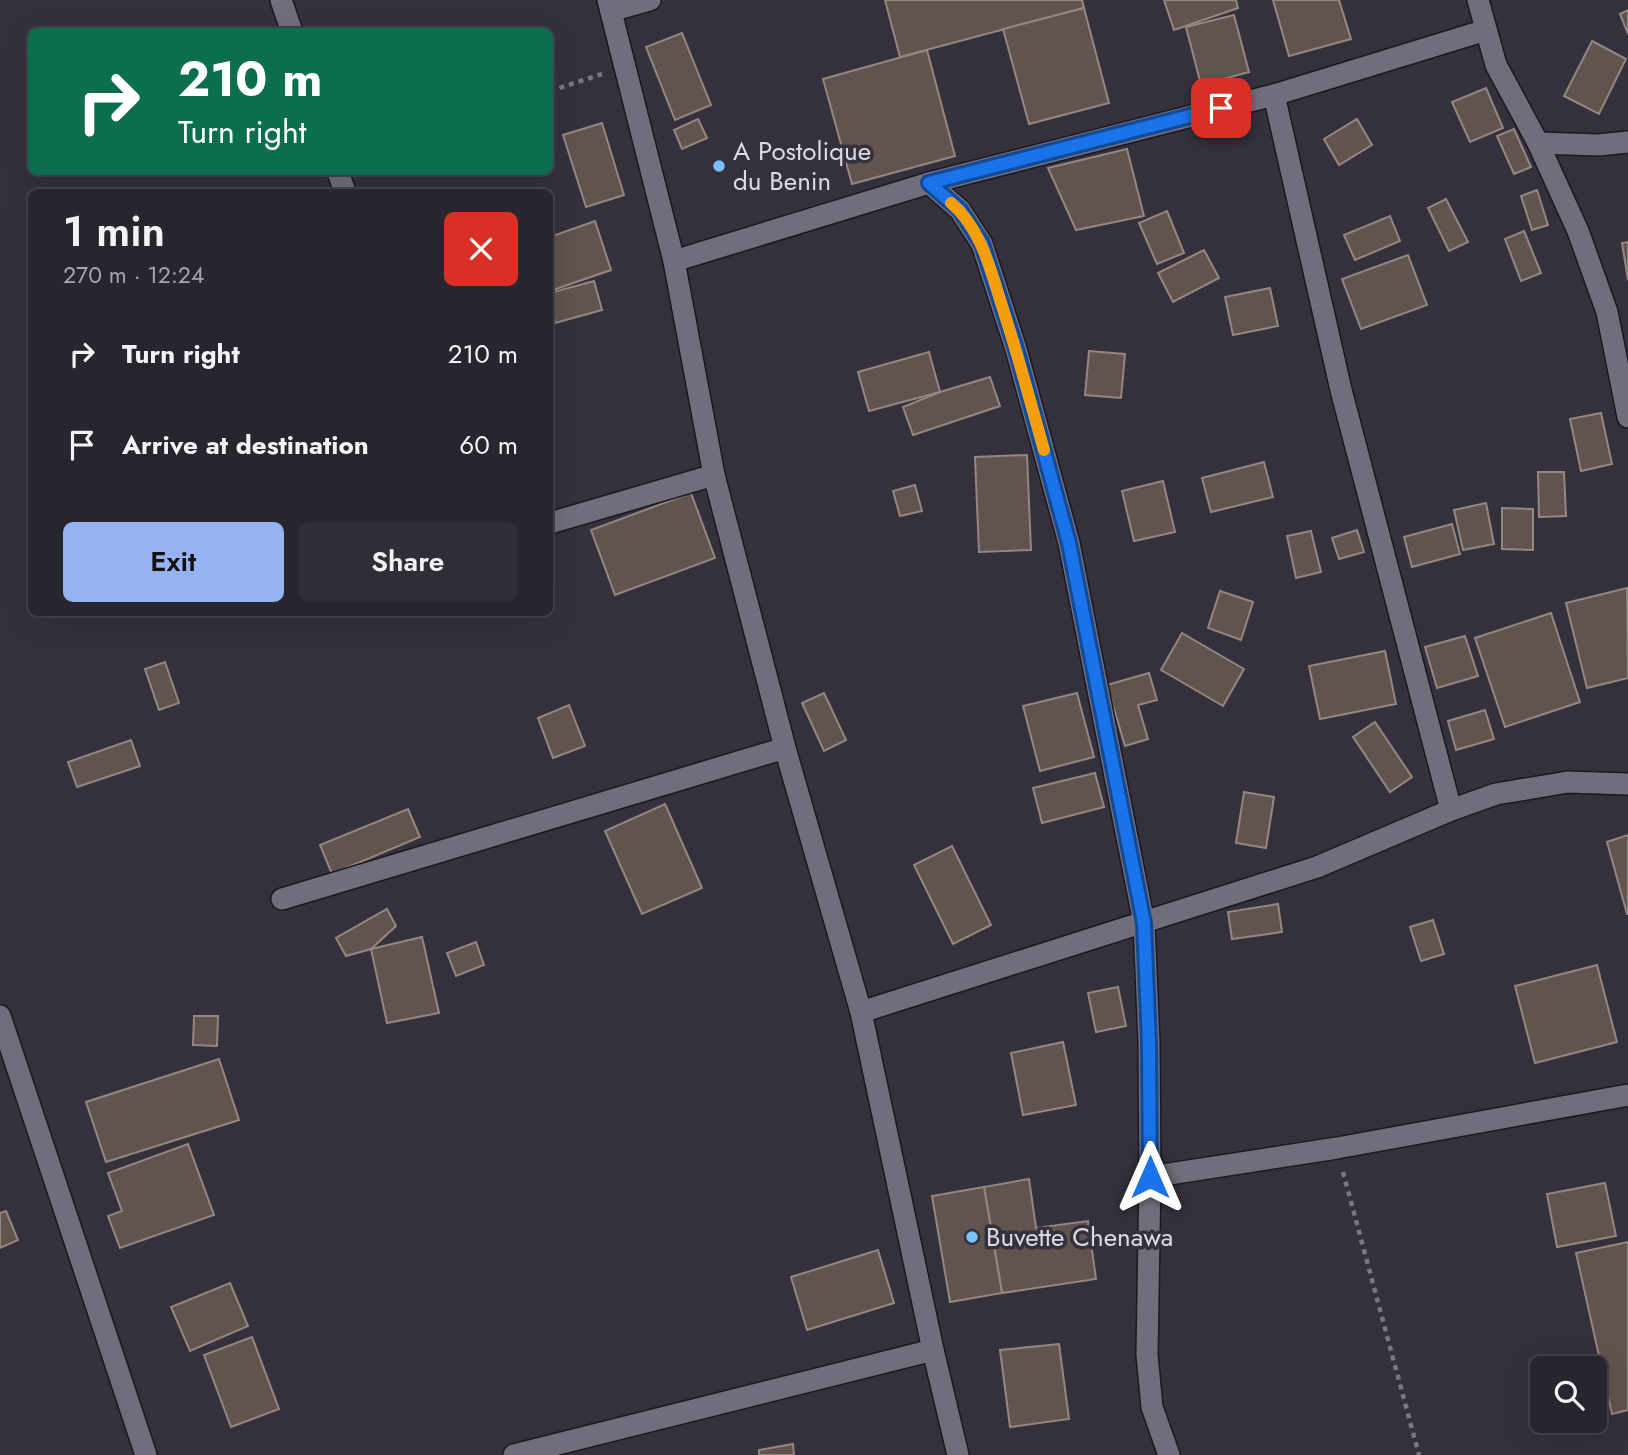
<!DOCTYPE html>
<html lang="en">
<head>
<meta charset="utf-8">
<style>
  :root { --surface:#27252d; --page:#2f2d35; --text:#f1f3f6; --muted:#a4a5aa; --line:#434249; --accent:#95b2f1 }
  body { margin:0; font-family:Jost,sans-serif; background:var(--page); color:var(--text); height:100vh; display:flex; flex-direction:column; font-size:26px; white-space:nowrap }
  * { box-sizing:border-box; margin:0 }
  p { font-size:23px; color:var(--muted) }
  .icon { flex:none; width:38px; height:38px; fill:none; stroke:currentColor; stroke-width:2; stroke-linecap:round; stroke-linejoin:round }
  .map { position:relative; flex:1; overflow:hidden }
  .side { position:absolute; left:28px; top:189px; width:525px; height:427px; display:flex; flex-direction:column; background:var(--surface); border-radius:10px; box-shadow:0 7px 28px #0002,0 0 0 2px var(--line) }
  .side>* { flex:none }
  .hud { position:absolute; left:28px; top:28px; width:525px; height:147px; border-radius:10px; box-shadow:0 7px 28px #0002,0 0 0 2px var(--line); background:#0b6e4f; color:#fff; overflow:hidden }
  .controls { position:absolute; left:1530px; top:1356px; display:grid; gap:14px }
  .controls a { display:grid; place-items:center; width:77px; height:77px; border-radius:10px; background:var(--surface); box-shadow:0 7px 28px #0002,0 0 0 2px var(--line); font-size:35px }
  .pin { position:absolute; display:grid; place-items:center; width:60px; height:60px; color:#fff; margin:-30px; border-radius:14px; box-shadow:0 4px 10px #0006 }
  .me { position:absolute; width:77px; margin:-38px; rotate:0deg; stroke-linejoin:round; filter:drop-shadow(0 0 5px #0008) }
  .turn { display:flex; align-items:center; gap:24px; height:147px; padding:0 35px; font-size:32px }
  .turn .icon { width:91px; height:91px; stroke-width:2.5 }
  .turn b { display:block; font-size:49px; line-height:60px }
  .round { display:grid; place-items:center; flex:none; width:74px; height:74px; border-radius:10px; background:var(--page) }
  .head { display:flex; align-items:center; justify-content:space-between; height:119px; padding:0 35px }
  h1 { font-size:42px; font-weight:600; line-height:52px }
  .cta { display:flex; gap:14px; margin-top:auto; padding:14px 35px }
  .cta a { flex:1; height:80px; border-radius:10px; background:var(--accent); color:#111; font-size:28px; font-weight:600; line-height:80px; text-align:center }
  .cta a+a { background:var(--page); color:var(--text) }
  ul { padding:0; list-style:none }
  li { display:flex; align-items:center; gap:21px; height:91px; padding:0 35px }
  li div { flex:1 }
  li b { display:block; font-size:26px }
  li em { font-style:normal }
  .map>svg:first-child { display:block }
  .building { fill:#61534d; stroke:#958680; stroke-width:2 }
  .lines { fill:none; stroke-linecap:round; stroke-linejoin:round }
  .street-casing { stroke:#1b1823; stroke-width:24 }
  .path { stroke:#797780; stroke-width:4.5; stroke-dasharray:5 5; stroke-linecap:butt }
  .street { stroke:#716d7b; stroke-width:21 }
  .route-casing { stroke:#114b97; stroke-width:18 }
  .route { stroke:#1a73e8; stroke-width:12 }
  .slow { stroke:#f59e0b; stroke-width:12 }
  .poi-dot { fill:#79bff8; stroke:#34313c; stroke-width:2.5 }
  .labels { text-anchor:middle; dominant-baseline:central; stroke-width:7; stroke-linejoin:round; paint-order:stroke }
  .poi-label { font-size:26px; fill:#dcdae2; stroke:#34313c; text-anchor:start }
</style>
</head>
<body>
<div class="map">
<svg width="1628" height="1455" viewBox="0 0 1628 1455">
  <rect width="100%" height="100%" fill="#34313c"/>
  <!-- building -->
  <g class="building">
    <path d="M885,0h197l2,8 -184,49z"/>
    <path d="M1164,0h72l2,8 -64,22z"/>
    <path d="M1273,0h66l12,39 -62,17z"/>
    <path d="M1084,8l25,95 -80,21 -26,-95z"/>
    <path d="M1628,10v24l-8,-20z"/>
    <path d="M1234,15l15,57 -48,13 -15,-58z"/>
    <path d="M682,33l29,72 -36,15 -29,-73z"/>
    <path d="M1592,41l34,18 -27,55 -35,-18z"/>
    <path d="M927,50l28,106 -103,28 -29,-105z"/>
    <path d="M1486,88l17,40 -33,14 -18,-40z"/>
    <path d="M698,119l9,19 -25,11 -8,-19z"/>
    <path d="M1357,119l15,26 -33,20 -15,-26z"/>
    <path d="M602,123l22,72 -38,12 -23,-72z"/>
    <path d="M1514,129l17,38 -17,7 -17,-38z"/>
    <path d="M1127,149l17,67 -68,14 -28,-62z"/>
    <path d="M1537,190l11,35 -16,5 -11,-34z"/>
    <path d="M1446,199l22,43 -19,9 -21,-43z"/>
    <path d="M1167,211l17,42 -27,11 -18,-41z"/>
    <path d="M1390,216l10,25 -45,19 -11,-25z"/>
    <path d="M595,221l16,49 -61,21v-54z"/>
    <path d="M1524,231l17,42 -20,8 -16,-42z"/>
    <path d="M1628,242v38l-6,-37z"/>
    <path d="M1204,250l15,28 -46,24 -15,-29z"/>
    <path d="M1408,255l19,50 -66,24 -19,-50z"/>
    <path d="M594,281l8,29 -47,13 -5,-30z"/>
    <path d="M1270,288l8,38 -45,9 -8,-38z"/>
    <path d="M1089,351l36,3 -4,44 -36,-3z"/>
    <path d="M929,352l11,40 -71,19 -11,-39z"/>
    <path d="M990,377l10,29 -87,29 -10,-28 37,-15z"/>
    <path d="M1601,413l11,51 -31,7 -11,-52z"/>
    <path d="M1027,455l4,95 -52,2 -4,-95z"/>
    <path d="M1264,462l9,35 -62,15 -9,-34z"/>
    <path d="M1538,472h26l2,44 -27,1z"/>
    <path d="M1163,481l12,51 -41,9 -12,-50z"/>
    <path d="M915,485l7,26 -22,5 -7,-25z"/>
    <path d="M691,493l24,65 -100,37 -24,-65z"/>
    <path d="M1486,503l8,41 -31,6 -9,-40z"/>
    <path d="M1502,508l31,1v41l-31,-1z"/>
    <path d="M1452,524l8,30 -48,13 -8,-30z"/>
    <path d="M1357,530l7,22 -25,7 -7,-21z"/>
    <path d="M1311,531l10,41 -25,6 -9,-42z"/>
    <path d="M1627,588l1,90 -41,10 -21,-85z"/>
    <path d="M1220,591l33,11 -12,38 -33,-12z"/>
    <path d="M1551,613l29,89 -75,25 -30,-89z"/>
    <path d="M1182,633l62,36 -21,37 -62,-36z"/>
    <path d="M1465,636l13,40 -41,12 -12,-41z"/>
    <path d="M1385,651l11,53 -76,15 -11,-53z"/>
    <path d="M165,662l14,41 -20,7 -14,-41z"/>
    <path d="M1149,673l8,27 -19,5 10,34 -23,7 -18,-61z"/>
    <path d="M824,693l22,47 -22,11 -22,-48z"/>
    <path d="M1077,693l17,64 -54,14 -17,-65z"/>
    <path d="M569,705l16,41 -32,12 -15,-40z"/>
    <path d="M1485,710l9,29 -38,11 -8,-29z"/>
    <path d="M1375,722l37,55 -22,15 -37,-55z"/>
    <path d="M131,740l9,26 -63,21 -9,-25z"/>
    <path d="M1095,773l9,34 -62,16 -9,-35z"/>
    <path d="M1244,792l30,5 -8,51 -30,-5z"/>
    <path d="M665,804l37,84 -60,26 -37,-83z"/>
    <path d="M408,809l12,28 -88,37 -12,-29z"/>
    <path d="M1628,835v79h-1l-20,-72z"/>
    <path d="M952,846l39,79 -38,19 -39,-79z"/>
    <path d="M1278,904l4,28 -50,7 -4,-27z"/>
    <path d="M387,909l9,17 -25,23 -25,7 -10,-18z"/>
    <path d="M1433,920l11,34 -23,7 -11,-34z"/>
    <path d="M422,937l17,76 -52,10 -16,-74z"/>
    <path d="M476,942l8,23 -28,11 -9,-23z"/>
    <path d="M1597,965l20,77 -82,21 -20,-77z"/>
    <path d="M1118,987l8,39 -30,6 -8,-39z"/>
    <path d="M194,1016h24l-1,30 -24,-1z"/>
    <path d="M1063,1042l13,63 -53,10 -12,-62z"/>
    <path d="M219,1059l20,61 -133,42 -20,-60z"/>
    <path d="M188,1144l26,71 -94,33 -12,-32 14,-5 -14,-38z"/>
    <path d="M1029,1179l7,49 52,-7 8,58 -94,14 -18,-106z"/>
    <path d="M1605,1183l11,53 -59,11 -10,-53z"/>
    <path d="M984,1187l18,106 -52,9 -18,-106z"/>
    <path d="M6,1211l12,29 -18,8v-35z"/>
    <path d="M1628,1242v168l-16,4 -36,-161z"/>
    <path d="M878,1250l16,53 -87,27 -16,-53z"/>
    <path d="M230,1283l18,43 -58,25 -19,-44z"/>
    <path d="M252,1337l27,72 -48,18 -27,-72z"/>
    <path d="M1059,1344l10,75 -59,8 -10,-77z"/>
    <path d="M793,1444l1,11h-35v-5z"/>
  </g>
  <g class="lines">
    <defs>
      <g id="street">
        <path d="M281,0l11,32"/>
        <path d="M608,0l66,261 40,214 71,273 76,264 72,338 25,105"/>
        <path d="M1478,0l18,65 42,78 40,88 29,81 21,105"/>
        <path d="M611,11l39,-11"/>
        <path d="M1274,95l67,295 110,420"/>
        <path d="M1538,143l61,2 29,-3"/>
        <path d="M338,172l7,20"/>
        <path d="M929,183l31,27 22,34 34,105 53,194 75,380 5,119 1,135 -3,178 5,52 17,48"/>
        <path d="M674,261l255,-78 345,-88 212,-65"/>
        <path d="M550,523l164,-48"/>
        <path d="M282,899l503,-151"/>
        <path d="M861,1012l456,-145 134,-57 45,-16 72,-12 60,2"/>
        <path d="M0,1016l146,439"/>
        <path d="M1150,1177l187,-29 291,-53"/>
        <path d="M514,1455l419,-105"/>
      </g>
    </defs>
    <!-- street casing -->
    <use href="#street" class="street-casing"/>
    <!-- path -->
    <g class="path">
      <path d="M550,91l52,-17"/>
      <path d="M1343,1172l76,283"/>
    </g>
    <!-- street -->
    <use href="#street" class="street"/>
  </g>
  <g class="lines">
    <defs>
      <path id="route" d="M1150,1177l-1,-135 -5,-119 -75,-380 -53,-194 -34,-105 -22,-34 -31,-27 292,-75"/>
    </defs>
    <!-- route casing -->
    <use href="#route" class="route-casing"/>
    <!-- route -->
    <use href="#route" class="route"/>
    <!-- slow -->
    <path class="slow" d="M951,203c31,26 40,69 52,106 15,47 28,94 41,141"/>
  </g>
  <!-- markers -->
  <g class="poi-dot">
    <circle cx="719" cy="166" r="7"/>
    <circle cx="972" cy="1237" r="7"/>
  </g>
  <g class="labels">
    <!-- poi labels -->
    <g class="poi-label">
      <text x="733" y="151">A Postolique<tspan x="733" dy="30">du Benin</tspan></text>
      <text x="986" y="1237">Buvette Chenawa</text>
    </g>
  </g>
</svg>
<div class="controls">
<a><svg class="icon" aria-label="search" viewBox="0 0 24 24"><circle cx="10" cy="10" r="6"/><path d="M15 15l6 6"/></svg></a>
</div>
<div class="pin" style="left:1221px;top:108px;background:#d93025"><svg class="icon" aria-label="arrive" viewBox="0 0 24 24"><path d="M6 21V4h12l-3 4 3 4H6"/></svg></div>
<svg class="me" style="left:1150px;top:1177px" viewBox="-20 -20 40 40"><path d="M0-17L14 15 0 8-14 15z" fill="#1a73e8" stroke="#fff" stroke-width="4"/></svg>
<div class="hud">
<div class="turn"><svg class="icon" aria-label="right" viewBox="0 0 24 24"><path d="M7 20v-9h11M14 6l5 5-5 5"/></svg><div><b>210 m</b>Turn right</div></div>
</div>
<section class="side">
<div class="head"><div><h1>1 min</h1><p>270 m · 12:24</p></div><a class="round" style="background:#d93025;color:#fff"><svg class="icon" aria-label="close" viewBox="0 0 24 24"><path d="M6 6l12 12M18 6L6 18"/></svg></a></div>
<ul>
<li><svg class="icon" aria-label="right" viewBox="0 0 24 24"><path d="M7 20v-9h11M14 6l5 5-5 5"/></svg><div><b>Turn right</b></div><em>210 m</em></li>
<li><svg class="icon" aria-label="arrive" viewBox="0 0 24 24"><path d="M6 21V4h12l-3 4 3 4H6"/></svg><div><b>Arrive at destination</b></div><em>60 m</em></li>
</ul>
<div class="cta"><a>Exit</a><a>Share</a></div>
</section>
</div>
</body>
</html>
